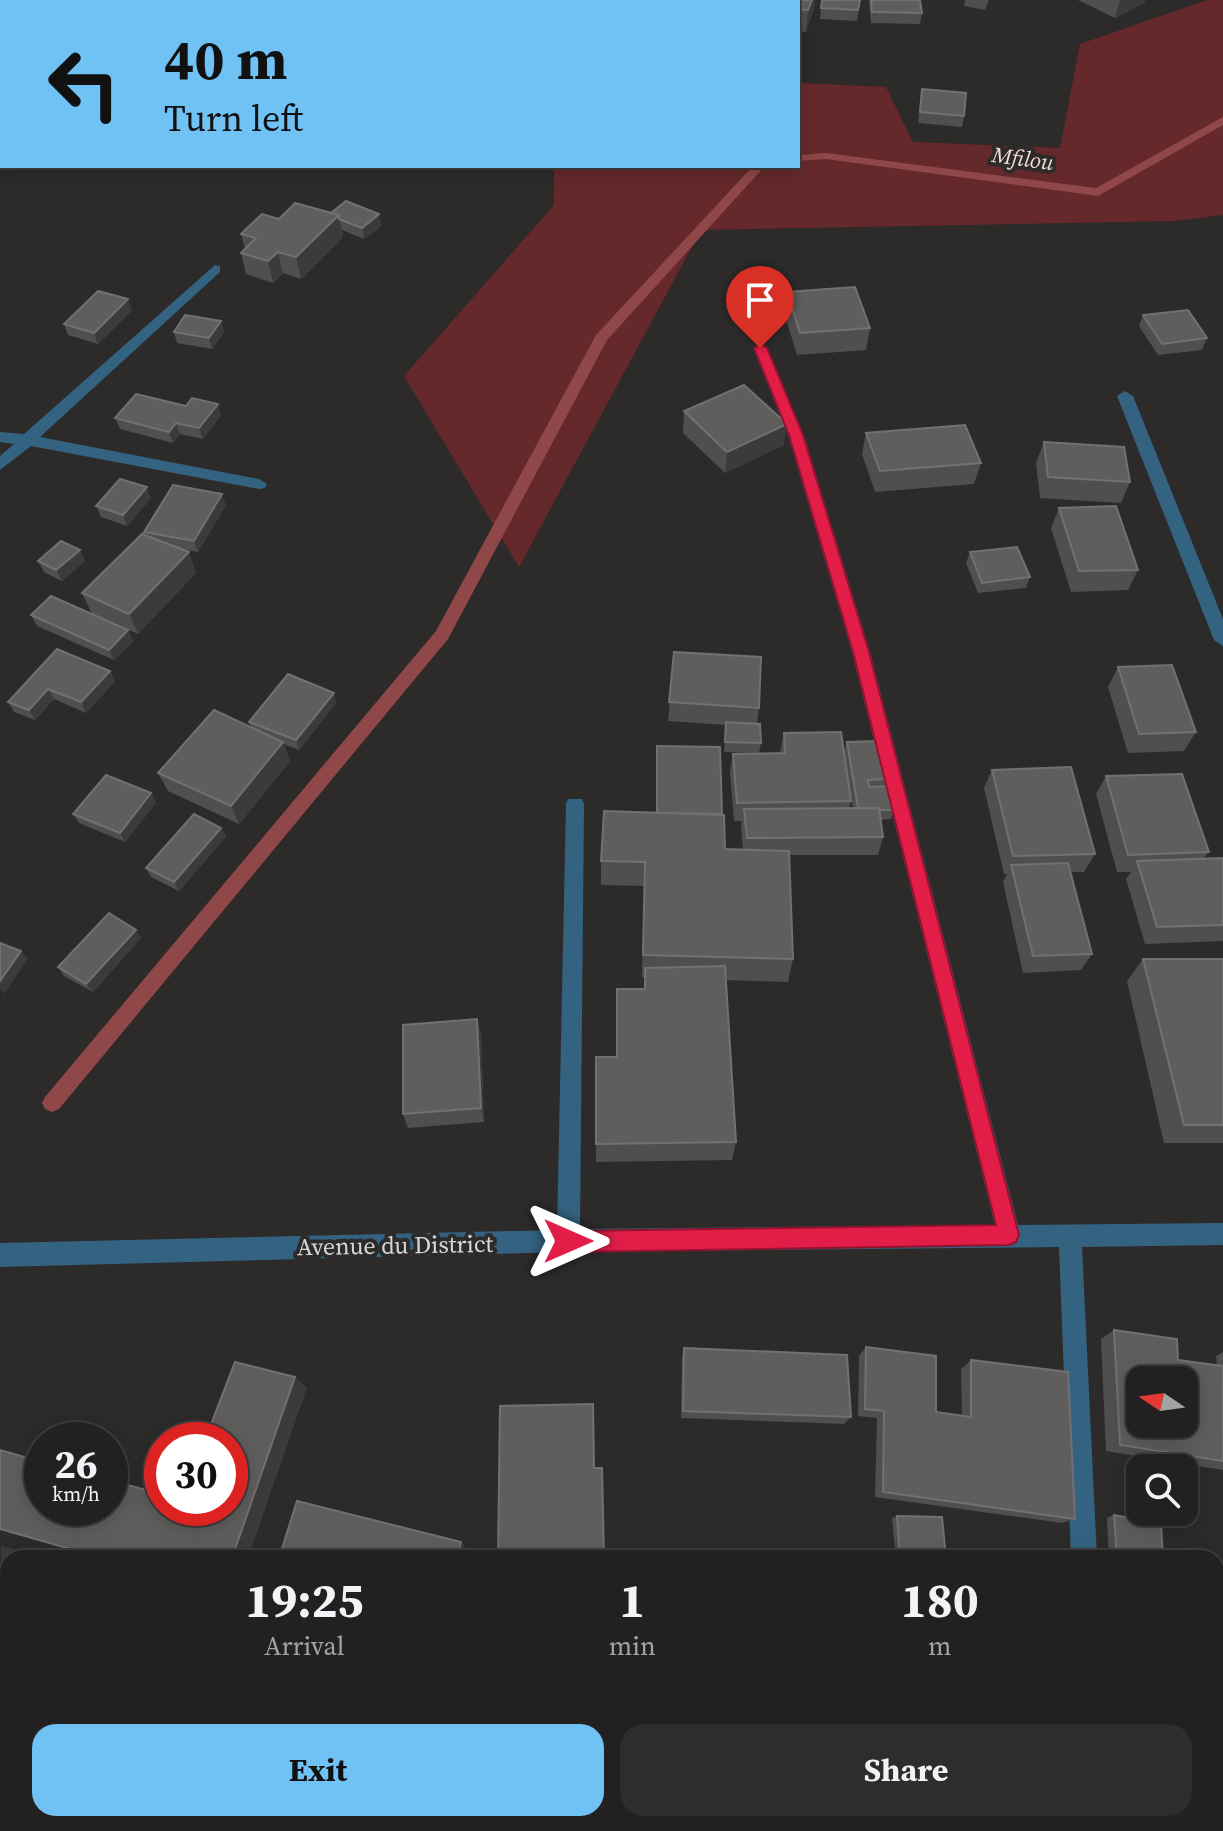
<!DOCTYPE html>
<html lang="en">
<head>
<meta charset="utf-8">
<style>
  :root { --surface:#222020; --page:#2e2d2d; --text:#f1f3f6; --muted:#a2a3a5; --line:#3f3e3e; --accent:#70c1f4 }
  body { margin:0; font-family:"Source Serif 4",serif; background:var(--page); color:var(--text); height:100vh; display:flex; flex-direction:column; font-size:30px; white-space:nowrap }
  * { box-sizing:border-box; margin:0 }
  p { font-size:26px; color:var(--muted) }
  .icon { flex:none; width:44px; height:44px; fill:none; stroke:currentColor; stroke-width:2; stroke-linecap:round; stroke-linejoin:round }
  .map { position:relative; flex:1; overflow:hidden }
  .panel { position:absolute; left:0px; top:1550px; width:1224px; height:282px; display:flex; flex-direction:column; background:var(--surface); border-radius:24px 24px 0 0; box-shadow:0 4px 20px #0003,0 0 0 2px var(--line) }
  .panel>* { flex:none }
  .hud { position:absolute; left:0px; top:0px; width:800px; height:168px; box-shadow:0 4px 20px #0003,0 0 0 2px var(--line); background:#70c1f4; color:#111; overflow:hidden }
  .needle { width:52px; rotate:283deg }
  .tools { position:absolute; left:1126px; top:1366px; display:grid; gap:16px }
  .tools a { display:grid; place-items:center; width:72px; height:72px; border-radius:16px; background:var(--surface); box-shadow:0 4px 20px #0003,0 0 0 2px var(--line); font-size:40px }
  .speed { position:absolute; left:24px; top:1422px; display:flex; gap:16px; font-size:40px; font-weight:700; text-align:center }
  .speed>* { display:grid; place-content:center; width:104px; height:104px; border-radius:50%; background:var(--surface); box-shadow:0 4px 20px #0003,0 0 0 2px var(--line); line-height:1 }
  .speed small { font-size:20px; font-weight:400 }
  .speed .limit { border:12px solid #d22; background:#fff; color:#111 }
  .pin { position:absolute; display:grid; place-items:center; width:68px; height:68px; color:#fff; margin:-82px -34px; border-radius:50% 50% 50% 0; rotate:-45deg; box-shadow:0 0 8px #0007 }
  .pin .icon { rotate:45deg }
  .me { position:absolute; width:88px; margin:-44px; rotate:90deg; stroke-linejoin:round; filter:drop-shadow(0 0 6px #0008) }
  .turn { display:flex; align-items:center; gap:28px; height:168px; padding:0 32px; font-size:36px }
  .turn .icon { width:104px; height:104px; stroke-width:2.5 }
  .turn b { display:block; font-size:56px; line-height:68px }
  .eta { display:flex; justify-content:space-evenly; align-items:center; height:136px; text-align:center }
  .eta b { font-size:48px; font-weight:700; line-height:56px }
  .primary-button { display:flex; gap:16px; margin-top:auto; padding:16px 32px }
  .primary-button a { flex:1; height:92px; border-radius:24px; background:var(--accent); color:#111; font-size:32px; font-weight:700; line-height:92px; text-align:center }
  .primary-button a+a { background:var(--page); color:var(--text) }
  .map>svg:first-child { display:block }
  .green { fill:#65292b }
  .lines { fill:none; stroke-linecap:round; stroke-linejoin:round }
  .stream { fill:#904748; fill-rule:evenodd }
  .street { fill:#336381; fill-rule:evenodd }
  .wall { fill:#514e4e }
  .shaded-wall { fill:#3d3a3a }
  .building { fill:#605d5d; stroke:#727070; stroke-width:2; fill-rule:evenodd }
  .route { fill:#e11d48; stroke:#92132f; stroke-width:2 }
  .labels { text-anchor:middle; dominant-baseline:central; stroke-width:8; stroke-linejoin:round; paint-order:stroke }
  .far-water-label { font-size:22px; font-style:italic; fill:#f3dcdb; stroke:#2d2a2a }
  .street-label { font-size:24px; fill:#d8d7d6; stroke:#2d2a2a }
</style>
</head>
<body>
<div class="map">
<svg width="1223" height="1831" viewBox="0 0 1223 1831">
  <rect width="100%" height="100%" fill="#2d2a2a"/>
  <!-- green -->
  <path class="green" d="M1207,0h16v215l-49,6 -473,9 -182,337 -115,-191 150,-171v-39h244v-83l88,4 27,55 147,6 20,-104z"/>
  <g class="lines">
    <!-- stream -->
    <g class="stream">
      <rect x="0" y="110" width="2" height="6"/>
      <path d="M1223,117v8l-125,71 -272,-37 -28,2v-6l28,-2 270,35z"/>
      <path d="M753,166h12l-158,174 -159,299 -389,470 -7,3 -7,-3 -3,-6 3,-6 391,-466 160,-296z"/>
    </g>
    <!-- street -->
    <g class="street">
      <path d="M215,265l5,1v6l-180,165 219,42 8,5 -2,4 -6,1 -228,-43 -31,24v-14l14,-12 -14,-2v-10l24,2z"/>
      <path d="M760,343l7,5 37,87 66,217 148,573 205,-2v22l-141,2 15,311h-26l-12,-311 -491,5 -568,15v-24l557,-13 9,-426 2,-5h14l2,5 -4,425 415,-4 -143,-573 -64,-217 -35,-87z"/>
      <path d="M1125,391l8,5 90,223v27l-9,-6 -97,-244z"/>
      <path d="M1082,1824h28l1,7h-28z"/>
    </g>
  </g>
  <!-- wall -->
  <g class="wall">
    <path d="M696,0h119l-1,9 -8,23 -8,-1v-29h-102z"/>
    <path d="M822,0h38l-3,21 -37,-2z"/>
    <path d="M869,0h51l2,13 -2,11 -49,-1z"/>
    <path d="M965,0h24l-4,10 -21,-4z"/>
    <path d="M1078,0h67l-1,3 -29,15z"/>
    <path d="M922,89l42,27 -2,11 -44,-4z"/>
    <path d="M295,203l86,23 -17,13 -22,-9 1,7 -42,42 -18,-6 -10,10 -27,-9 -5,-21 4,-4 -4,-15 38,-15z"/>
    <path d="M787,292l83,36 -4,22 -69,5 -13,-42z"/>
    <path d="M132,310l-34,34 -30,-9 -4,-11z"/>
    <path d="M1143,315l64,23 -5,12 -44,5 -19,-29z"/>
    <path d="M221,321l3,11 -12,17 -35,-6 -3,-11z"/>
    <path d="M684,411l100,34 -59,28 -42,-40z"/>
    <path d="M221,415l-18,24 -23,-5 -7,9 -53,-14 -5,-11z"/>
    <path d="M866,433l115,30 -7,21 -99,8 -13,-38z"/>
    <path d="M1044,442l86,40 -9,21 -81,-5 -4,-35z"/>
    <path d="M151,498l-24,28 -26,-9 -5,-11z"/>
    <path d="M226,505l-28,47 -20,-4 18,25 -58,61 -46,-20 -10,-21 63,-58 -1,-3z"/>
    <path d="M1059,508l79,62 -10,20 -57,2 -20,-64z"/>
    <path d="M80,550l5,11 -23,20 -18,-9 -6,-11z"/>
    <path d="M970,552l60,25 -4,11 -48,5 -12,-30z"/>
    <path d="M31,615l97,15 5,11 -19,19 -77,-34z"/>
    <path d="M674,652l85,56 -2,16 4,19 -2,10 -35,-1 2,-27 -58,-4z"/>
    <path d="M1118,667l78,65 -12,19 -56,2 -20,-66z"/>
    <path d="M110,671l5,10 -29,32 -32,-14 -19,21 -21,-8 -6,-10z"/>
    <path d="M334,693l2,10 -37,47 -15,-6 6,17 -51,63 -71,-33 -10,-18 93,-45 -2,-6z"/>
    <path d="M784,733l67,68 -2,7h4l-9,-57 3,-9 39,37 -2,7 10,24 -3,9 -10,1 2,17 -5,18h-89l4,104 -5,23 -63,-2 11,162 -4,18 -136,2v-18l21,-87 27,-68v-12h-2l2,-91 -43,-1v-24l55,-48 1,-67 65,69 3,34 18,1 -2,-23 1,-6h-8l-4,-49 3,-18 47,-1z"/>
    <path d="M992,770l103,84 -11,18h-14l22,82 -11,16 -58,3 -20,-91 4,-8h-3l-20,-86z"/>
    <path d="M1106,776l103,76 -6,7 20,-1v83l-78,3 -19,-65 5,-7h-14l-21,-78z"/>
    <path d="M151,793l5,10 -31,39 -46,-19 -6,-9z"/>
    <path d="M221,828l5,9 -47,54 -28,-14 -5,-9z"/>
    <path d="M141,938l-48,54 -29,-16 -6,-9z"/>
    <path d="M1143,959h80v184h-59l-37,-162z"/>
    <path d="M481,1034l3,88 -76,6 -5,-14z"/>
    <path d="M1114,1330l64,30 39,5 -1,-9 7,-4v118l-117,-19 -5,-112z"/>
    <path d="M866,1347l70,65 26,3 -1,-46 10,-9 104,159 -13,4 -187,-26 2,-79 -19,-2 1,-60z"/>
    <path d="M684,1348l167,69 -7,7 -163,-6 1,-61z"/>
    <path d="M1114,1515l49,43h-54l-2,-40z"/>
    <path d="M897,1516l49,42h-50l-4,-40z"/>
    <path d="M670,1824h119l-1,7h-119z"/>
    <path d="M805,1824l22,7h-23z"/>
  </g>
  <!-- shaded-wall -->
  <g class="shaded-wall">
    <path d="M812,0h3l-1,9 -8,23 2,-22z"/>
    <path d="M1120,0h25l-1,3 -29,15z"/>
    <path d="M379,214l2,12 -17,13 -2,-11z"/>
    <path d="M339,215l4,22 -42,42 -5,-22z"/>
    <path d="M278,252l5,21 -10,10 -5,-22z"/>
    <path d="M128,299l4,11 -34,34 -4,-11z"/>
    <path d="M221,321l3,11 -12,17 -3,-11z"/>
    <path d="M218,404l3,11 -18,24 -4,-11z"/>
    <path d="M176,423l4,11 -7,9 -4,-11z"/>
    <path d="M787,424l-3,21 -59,28 2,-21z"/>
    <path d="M147,487l4,11 -24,28 -4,-11z"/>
    <path d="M222,494l4,11 -28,47 -4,-11z"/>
    <path d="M80,550l5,11 -23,20 -6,-11z"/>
    <path d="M189,552l7,21 -58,61 -9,-20z"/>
    <path d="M128,630l5,11 -19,19 -5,-10z"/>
    <path d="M110,671l5,10 -29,32 -5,-11z"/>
    <path d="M48,689l6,10 -19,21 -6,-10z"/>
    <path d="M334,693l2,10 -37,47 -3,-10z"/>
    <path d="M283,742l7,19 -51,63 -8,-18z"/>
    <path d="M151,793l5,10 -31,39 -5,-9z"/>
    <path d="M221,828l5,9 -47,54 -5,-9z"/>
    <path d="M136,930l5,8 -48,54 -7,-8z"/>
    <path d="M21,951l7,8 -24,35 -4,-5v-8z"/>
    <path d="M477,1019l4,15 3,88 -3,-14z"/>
    <path d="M295,1377l12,11 -59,170h-16z"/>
    <path d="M461,1542l4,4 -3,12h-5z"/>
    <path d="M1,1546l17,4 -3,8h-7v21l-8,23z"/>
    <path d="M805,1824l22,7h-14z"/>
  </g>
  <!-- building -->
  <g class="building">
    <path d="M722,0h90l-4,10 -10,-1v-7h-60z"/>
    <path d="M822,0h38l-2,10 -37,-2z"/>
    <path d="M871,0h49l2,13 -50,-1z"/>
    <path d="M922,89l44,4 -2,23 -44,-4z"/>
    <path d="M346,201l33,13 -17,14 -23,-9v-4l-8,-2z"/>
    <path d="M295,203l44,12 -43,42 -18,-5 -10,9 -27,-8 15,-15 -15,-4 21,-20 17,5z"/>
    <path d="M855,287l15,41 -70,5 -13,-41z"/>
    <path d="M98,291l30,8 -34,34 -30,-9z"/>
    <path d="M1188,310l19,28 -45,6 -19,-29z"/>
    <path d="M185,315l36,6 -12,17 -35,-6z"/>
    <path d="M744,385l43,39 -60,28 -43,-41z"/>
    <path d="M136,394l50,12 6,-8 26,6 -19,24 -23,-5 -7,9 -54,-14z"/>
    <path d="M965,425l16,38 -101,8 -14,-38z"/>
    <path d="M1044,442l80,5 6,35 -82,-5z"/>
    <path d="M120,479l27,8 -24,28 -27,-9z"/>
    <path d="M173,485l49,9 -28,47 -50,-9z"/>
    <path d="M1116,506l22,64 -59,1 -20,-63z"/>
    <path d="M142,534l47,18 -60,62 -47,-21z"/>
    <path d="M61,541l19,9 -24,20 -18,-9z"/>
    <path d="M1017,547l13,30 -48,6 -12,-31z"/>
    <path d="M51,596l77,34 -19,20 -78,-35z"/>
    <path d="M57,649l53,22 -29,31 -33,-13 -19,21 -21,-8z"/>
    <path d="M674,652l87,5 -2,51 -90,-6z"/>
    <path d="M1172,665l24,67 -57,2 -21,-67z"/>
    <path d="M288,674l46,19 -38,47 -47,-18z"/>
    <path d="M214,710l69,32 -52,64 -73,-33z"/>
    <path d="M726,722l34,2 1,19 -36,-1z"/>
    <path d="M841,732l10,69 -114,2 -4,-49 52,-1 -1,-20z"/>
    <path d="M879,741l7,38 -18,1 1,7 20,-1 5,24h-15v-2h-21l-11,-66z"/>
    <path d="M657,746l63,1 2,67 -65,-1z"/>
    <path d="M1071,767l24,87 -82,2 -21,-86z"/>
    <path d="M1182,774l27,78 -81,3 -22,-79z"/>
    <path d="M106,775l45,18 -31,40 -47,-19z"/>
    <path d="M879,808l4,29 -136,1 -3,-29z"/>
    <path d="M604,811l120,4 1,34 64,2 4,108 -150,-4 2,-93 -44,-1z"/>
    <path d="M194,814l27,14 -47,54 -28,-14z"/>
    <path d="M1223,858v67l-66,2 -20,-66z"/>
    <path d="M1068,863l24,91 -59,2 -22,-91z"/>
    <path d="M109,913l27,17 -50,54 -28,-17z"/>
    <path d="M0,943l21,8 -21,30z"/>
    <path d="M1143,959h80v166h-39z"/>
    <path d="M725,966l11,176 -140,2v-87h21v-68h28v-21z"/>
    <path d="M477,1019l4,89 -78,6v-89z"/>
    <path d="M1114,1330l63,9 1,21 45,6v95l-103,-16zM1140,1380h44v44h-44z"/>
    <path d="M866,1347l70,9v56l35,5v-57l97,12 7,147 -192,-27 1,-81 -19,-2z"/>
    <path d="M684,1348l163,7 4,62 -168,-6z"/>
    <path d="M235,1362l60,15 -63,181h-130l-102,-29v-79l42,12v46h68v-28l40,11 12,-33v50h68v-68h-25z"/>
    <path d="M593,1404l1,64h8l2,90h-106l2,-152z"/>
    <path d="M297,1501l164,41 -4,16h-178z"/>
    <path d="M1114,1515l47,9 2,34h-46z"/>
    <path d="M897,1516l45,1 4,41h-46z"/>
    <path d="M8,1595v74l-8,-1v-50z"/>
    <path d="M674,1824h115l-1,7h-115z"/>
  </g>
  <!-- route -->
  <path class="route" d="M760,344l7,4 36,87 66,217 150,583 -3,7 -7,3 -441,7 -7,-3 -4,-8 4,-7 7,-3 428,-6 -143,-573 -64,-217 -35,-87z"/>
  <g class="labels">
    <!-- far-water labels -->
    <g class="far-water-label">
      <text transform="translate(1023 158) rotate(8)">Mfilou</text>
    </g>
    <!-- street labels -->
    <g class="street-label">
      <text transform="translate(395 1245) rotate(-1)">Avenue du District</text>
    </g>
  </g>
</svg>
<div class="tools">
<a><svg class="needle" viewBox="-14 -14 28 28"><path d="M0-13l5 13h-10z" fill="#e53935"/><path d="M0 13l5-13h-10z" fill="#a2a3a5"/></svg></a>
<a><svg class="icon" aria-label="search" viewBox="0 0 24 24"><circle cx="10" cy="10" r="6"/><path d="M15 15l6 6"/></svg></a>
</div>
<div class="speed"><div>26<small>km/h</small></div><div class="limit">30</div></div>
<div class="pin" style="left:760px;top:348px;background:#d93025"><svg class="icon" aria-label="arrive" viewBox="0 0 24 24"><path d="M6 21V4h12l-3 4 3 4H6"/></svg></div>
<svg class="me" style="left:568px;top:1241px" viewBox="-20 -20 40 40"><path d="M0-17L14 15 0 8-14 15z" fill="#e11d48" stroke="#fff" stroke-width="4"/></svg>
<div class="hud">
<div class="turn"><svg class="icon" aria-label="left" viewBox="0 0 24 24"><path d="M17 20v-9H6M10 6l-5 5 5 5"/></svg><div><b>40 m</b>Turn left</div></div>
</div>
<section class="panel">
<div class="eta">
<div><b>19:25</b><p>Arrival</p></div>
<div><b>1</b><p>min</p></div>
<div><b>180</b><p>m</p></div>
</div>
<div class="primary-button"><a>Exit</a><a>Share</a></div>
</section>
</div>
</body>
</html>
